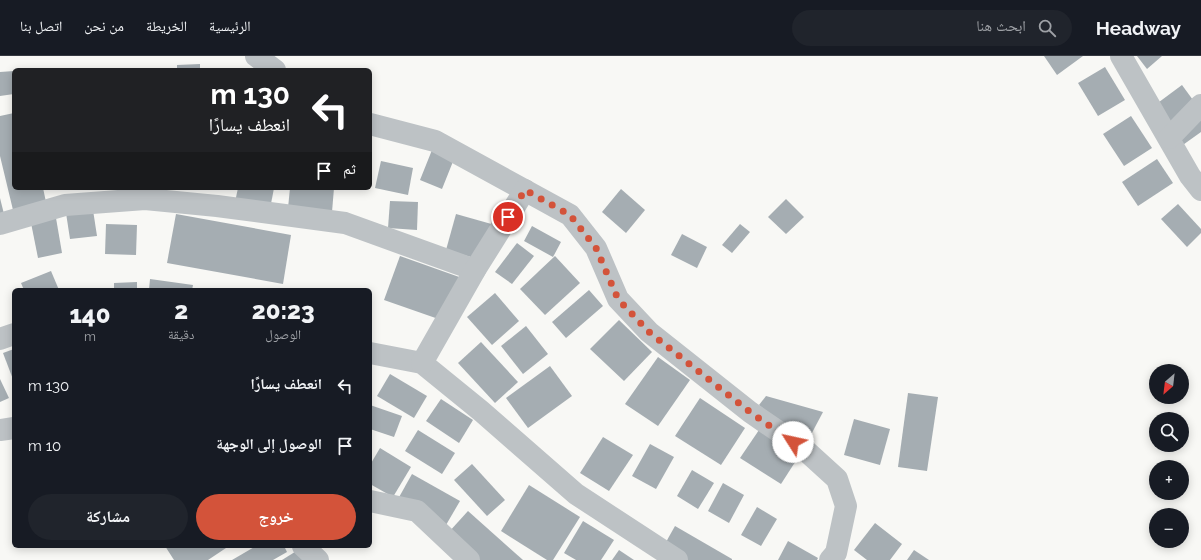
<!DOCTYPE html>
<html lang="ar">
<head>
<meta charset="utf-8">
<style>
  :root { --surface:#171b24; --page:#20242c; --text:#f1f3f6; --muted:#9ea1a6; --line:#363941; --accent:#d3533a }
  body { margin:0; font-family:Raleway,"Noto Naskh Arabic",sans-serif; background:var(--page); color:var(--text); direction:rtl; height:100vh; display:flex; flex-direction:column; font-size:15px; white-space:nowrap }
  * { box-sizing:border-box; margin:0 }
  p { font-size:13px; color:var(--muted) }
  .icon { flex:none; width:22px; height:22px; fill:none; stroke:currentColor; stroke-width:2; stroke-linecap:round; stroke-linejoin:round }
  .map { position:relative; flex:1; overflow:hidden; direction:ltr }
  .side { position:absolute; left:12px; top:232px; width:360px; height:260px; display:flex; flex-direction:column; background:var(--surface); border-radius:6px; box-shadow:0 2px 10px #0003; direction:rtl }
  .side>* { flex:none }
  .top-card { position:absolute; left:12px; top:12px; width:360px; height:122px; border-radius:6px; box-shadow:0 2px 10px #0003; direction:rtl; background:#202124; color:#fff; overflow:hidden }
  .needle { width:26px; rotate:208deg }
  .tools { position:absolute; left:1149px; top:308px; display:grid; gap:8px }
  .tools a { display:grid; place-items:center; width:40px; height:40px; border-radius:50%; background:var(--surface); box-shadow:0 2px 10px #0003; font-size:20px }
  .pin { position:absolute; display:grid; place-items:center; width:34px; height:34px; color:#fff; margin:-17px; border:2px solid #fff; border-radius:50%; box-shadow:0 1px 4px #0007 }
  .me { position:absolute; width:44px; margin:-22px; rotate:305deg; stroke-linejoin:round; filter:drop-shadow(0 0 3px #0008) }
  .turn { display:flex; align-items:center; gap:14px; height:84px; padding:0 16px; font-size:18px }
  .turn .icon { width:52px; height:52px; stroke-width:2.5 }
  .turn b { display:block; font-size:28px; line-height:34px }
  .then { display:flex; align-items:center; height:38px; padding:0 16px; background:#0003; gap:8px; font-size:15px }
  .eta { display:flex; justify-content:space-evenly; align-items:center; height:68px; text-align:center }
  .eta b { font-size:24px; font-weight:800; line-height:28px }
  .cta { display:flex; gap:8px; margin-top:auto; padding:8px 16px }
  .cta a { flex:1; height:46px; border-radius:24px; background:var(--accent); color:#fff; font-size:16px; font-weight:800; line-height:46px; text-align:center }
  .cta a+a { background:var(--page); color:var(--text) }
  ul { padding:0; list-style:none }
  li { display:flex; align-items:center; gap:12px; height:60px; padding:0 16px }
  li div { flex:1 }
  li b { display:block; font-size:15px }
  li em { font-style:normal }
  header { display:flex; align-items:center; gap:24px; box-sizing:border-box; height:56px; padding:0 20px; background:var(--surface); border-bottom:1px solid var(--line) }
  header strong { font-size:19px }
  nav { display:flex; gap:22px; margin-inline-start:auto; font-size:14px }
  .search { width:280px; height:36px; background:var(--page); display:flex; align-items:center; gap:10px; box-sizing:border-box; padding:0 14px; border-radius:22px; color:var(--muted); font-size:15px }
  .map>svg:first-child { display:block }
  .building { fill:#a5adb2 }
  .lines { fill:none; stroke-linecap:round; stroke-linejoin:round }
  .minor { stroke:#bdc2c5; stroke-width:22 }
  .route { stroke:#d3533a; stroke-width:7; stroke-dasharray:0 12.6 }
</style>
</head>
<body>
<header>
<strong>Headway</strong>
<div class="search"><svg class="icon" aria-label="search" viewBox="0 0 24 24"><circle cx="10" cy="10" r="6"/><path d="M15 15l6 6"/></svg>ابحث هنا</div>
<nav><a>الرئيسية</a><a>الخريطة</a><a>من نحن</a><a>اتصل بنا</a></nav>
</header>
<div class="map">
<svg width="1201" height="504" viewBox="0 0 1201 504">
  <rect width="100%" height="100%" fill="#f8f8f5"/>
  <!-- building -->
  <g class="building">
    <path d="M1044,0h39l-26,19z"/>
    <path d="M1137,0h25l-15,13z"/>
    <path d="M200,8v6h-23v-5z"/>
    <path d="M1105,11l20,33 -27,16 -20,-33z"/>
    <path d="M14,15v23l-14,2v-24z"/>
    <path d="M1182,29l19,26v21l-21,15 -29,-39z"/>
    <path d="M14,57v75h29l3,14 -33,8 -13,-54v-40z"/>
    <path d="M1131,60l21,32 -28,18 -21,-32z"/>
    <path d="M432,94l22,9 -12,30 -22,-9z"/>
    <path d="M1157,103l16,24 -35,23 -16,-24z"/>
    <path d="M381,105l32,7 -5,27 -33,-7z"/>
    <path d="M238,132h36l-4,21 -35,-7z"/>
    <path d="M290,132h44l-2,24 -44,-4z"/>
    <path d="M621,133l24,21 -19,23 -24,-21z"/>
    <path d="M0,142l5,20 -5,1z"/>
    <path d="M786,143l18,18 -18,17 -18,-17z"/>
    <path d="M390,145l28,1 -1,28 -29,-2z"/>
    <path d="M1178,148l23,25v4l-14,14 -26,-28z"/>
    <path d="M93,154l4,26 -27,3 -4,-26z"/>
    <path d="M176,158l115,21 -8,49 -116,-21z"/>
    <path d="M456,158l39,11 -10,36 -39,-11z"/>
    <path d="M56,162l6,35 -24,5 -7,-35z"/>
    <path d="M106,168l31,1 -1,30 -31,-1z"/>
    <path d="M740,168l10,8 -18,21 -10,-8z"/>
    <path d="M532,170l29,16 -8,15 -29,-16z"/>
    <path d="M682,178l25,13 -10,21 -26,-13z"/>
    <path d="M517,187l17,13 -22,28 -17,-12z"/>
    <path d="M400,200l62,22 -15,44 -63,-22z"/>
    <path d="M555,200l25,27 -35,32 -25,-26z"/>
    <path d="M51,215l8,19h-35l-3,-7z"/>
    <path d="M150,223l43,6 -1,5h-43z"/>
    <path d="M137,226v8h-23v-7z"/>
    <path d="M589,234l14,16 -37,32 -14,-16z"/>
    <path d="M495,237l24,28 -27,24 -25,-28z"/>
    <path d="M619,264l33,32 -28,29 -34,-32z"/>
    <path d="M526,270l22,28 -25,20 -22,-28z"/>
    <path d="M481,286l37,40 -23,21 -37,-40z"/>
    <path d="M14,293v33l-11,-29z"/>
    <path d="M658,301l32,23 -32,46 -33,-22z"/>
    <path d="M550,310l22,30 -44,32 -22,-30z"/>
    <path d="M390,318l37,22 -13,22 -37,-22z"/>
    <path d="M0,323l9,19 -9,4z"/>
    <path d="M908,337l30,4 -11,74 -29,-4z"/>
    <path d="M766,340l57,16 -18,34 -46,-41z"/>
    <path d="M700,342l45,30 -24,37 -46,-29z"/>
    <path d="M441,343l32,21 -14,23 -33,-22z"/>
    <path d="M370,349l32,11 -8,21 -24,-8z"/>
    <path d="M854,363l36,10 -10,36 -36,-10z"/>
    <path d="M418,374l37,23 -13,21 -37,-23z"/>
    <path d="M759,374l40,26 -18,28 -41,-26z"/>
    <path d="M603,381l30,18 -24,36 -29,-18z"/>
    <path d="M650,388l24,13 -18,32 -24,-13z"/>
    <path d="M380,392l31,19 -18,30 -23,-13v-19z"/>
    <path d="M472,408l33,36 -18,16 -33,-36z"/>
    <path d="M692,414l22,13 -16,26 -21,-13z"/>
    <path d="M412,418l48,27 -14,24 -48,-26z"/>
    <path d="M723,427l21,12 -15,28 -21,-12z"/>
    <path d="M529,429l51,32 -27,43h-6l-46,-29z"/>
    <path d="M757,451l20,12 -16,27 -20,-11z"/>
    <path d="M468,455l55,49h-45l-30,-27z"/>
    <path d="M583,465l31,19 -13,20h-25l-12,-7z"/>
    <path d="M875,467l27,21 -12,16h-23l-13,-10z"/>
    <path d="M675,470l57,33v1h-56l-15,-9z"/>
    <path d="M788,485l30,17 -1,2h-39z"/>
    <path d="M165,490h64l-21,14h-34z"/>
    <path d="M256,490h28l3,6 -14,8h-41z"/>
    <path d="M298,494l7,10h-23z"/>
    <path d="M619,494l15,10h-22z"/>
    <path d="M914,494l15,10h-22z"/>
  </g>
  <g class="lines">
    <!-- minor -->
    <g class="minor">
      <path d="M256,0l19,14"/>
      <path d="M1121,0l69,120 11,14"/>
      <path d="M370,68l65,17 135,74 26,33 22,51 31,33 101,80 54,37 33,30 9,27 -10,47 -6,7"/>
      <path d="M1169,82l32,-33"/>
      <path d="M0,168l65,-19 80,-6 72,7 128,17 130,47"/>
      <path d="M0,283l14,-5"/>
      <path d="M370,297l52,10 59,48 95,83 101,66"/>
      <path d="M422,307l53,-93 50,-80"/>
      <path d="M0,374l14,-2"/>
      <path d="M370,445l47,10 52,49"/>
      <path d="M303,490l15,14"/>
    </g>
  </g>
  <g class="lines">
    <!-- route -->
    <path class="route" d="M508,161l17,-27 45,25 26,33 22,51 31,33 101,80 43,30"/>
  </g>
</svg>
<div class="tools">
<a><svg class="needle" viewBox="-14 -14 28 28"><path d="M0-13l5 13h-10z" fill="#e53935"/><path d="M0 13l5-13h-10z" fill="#9ea1a6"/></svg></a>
<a><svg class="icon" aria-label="search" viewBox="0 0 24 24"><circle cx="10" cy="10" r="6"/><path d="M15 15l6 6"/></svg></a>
<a>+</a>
<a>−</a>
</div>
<div class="pin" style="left:508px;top:161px;background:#d93025"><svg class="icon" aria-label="arrive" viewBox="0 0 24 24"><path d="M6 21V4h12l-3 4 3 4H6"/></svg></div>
<svg class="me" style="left:793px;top:386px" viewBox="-20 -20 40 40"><circle r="19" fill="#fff"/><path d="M0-13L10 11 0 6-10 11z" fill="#d3533a"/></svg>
<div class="top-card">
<div class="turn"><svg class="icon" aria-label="left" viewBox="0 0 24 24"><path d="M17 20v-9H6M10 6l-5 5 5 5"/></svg><div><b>130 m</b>انعطف يسارًا</div></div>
<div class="then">ثم<svg class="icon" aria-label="arrive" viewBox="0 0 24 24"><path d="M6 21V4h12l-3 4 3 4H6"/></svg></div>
</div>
<section class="side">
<div class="eta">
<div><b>20:23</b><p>الوصول</p></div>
<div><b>2</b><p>دقيقة</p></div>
<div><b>140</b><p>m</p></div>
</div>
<ul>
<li><svg class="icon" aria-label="left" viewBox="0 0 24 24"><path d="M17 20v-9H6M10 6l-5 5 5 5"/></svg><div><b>انعطف يسارًا</b></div><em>130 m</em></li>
<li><svg class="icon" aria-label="arrive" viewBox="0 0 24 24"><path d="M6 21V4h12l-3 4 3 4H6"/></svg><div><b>الوصول إلى الوجهة</b></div><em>10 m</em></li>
</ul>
<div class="cta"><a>خروج</a><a>مشاركة</a></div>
</section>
</div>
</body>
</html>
